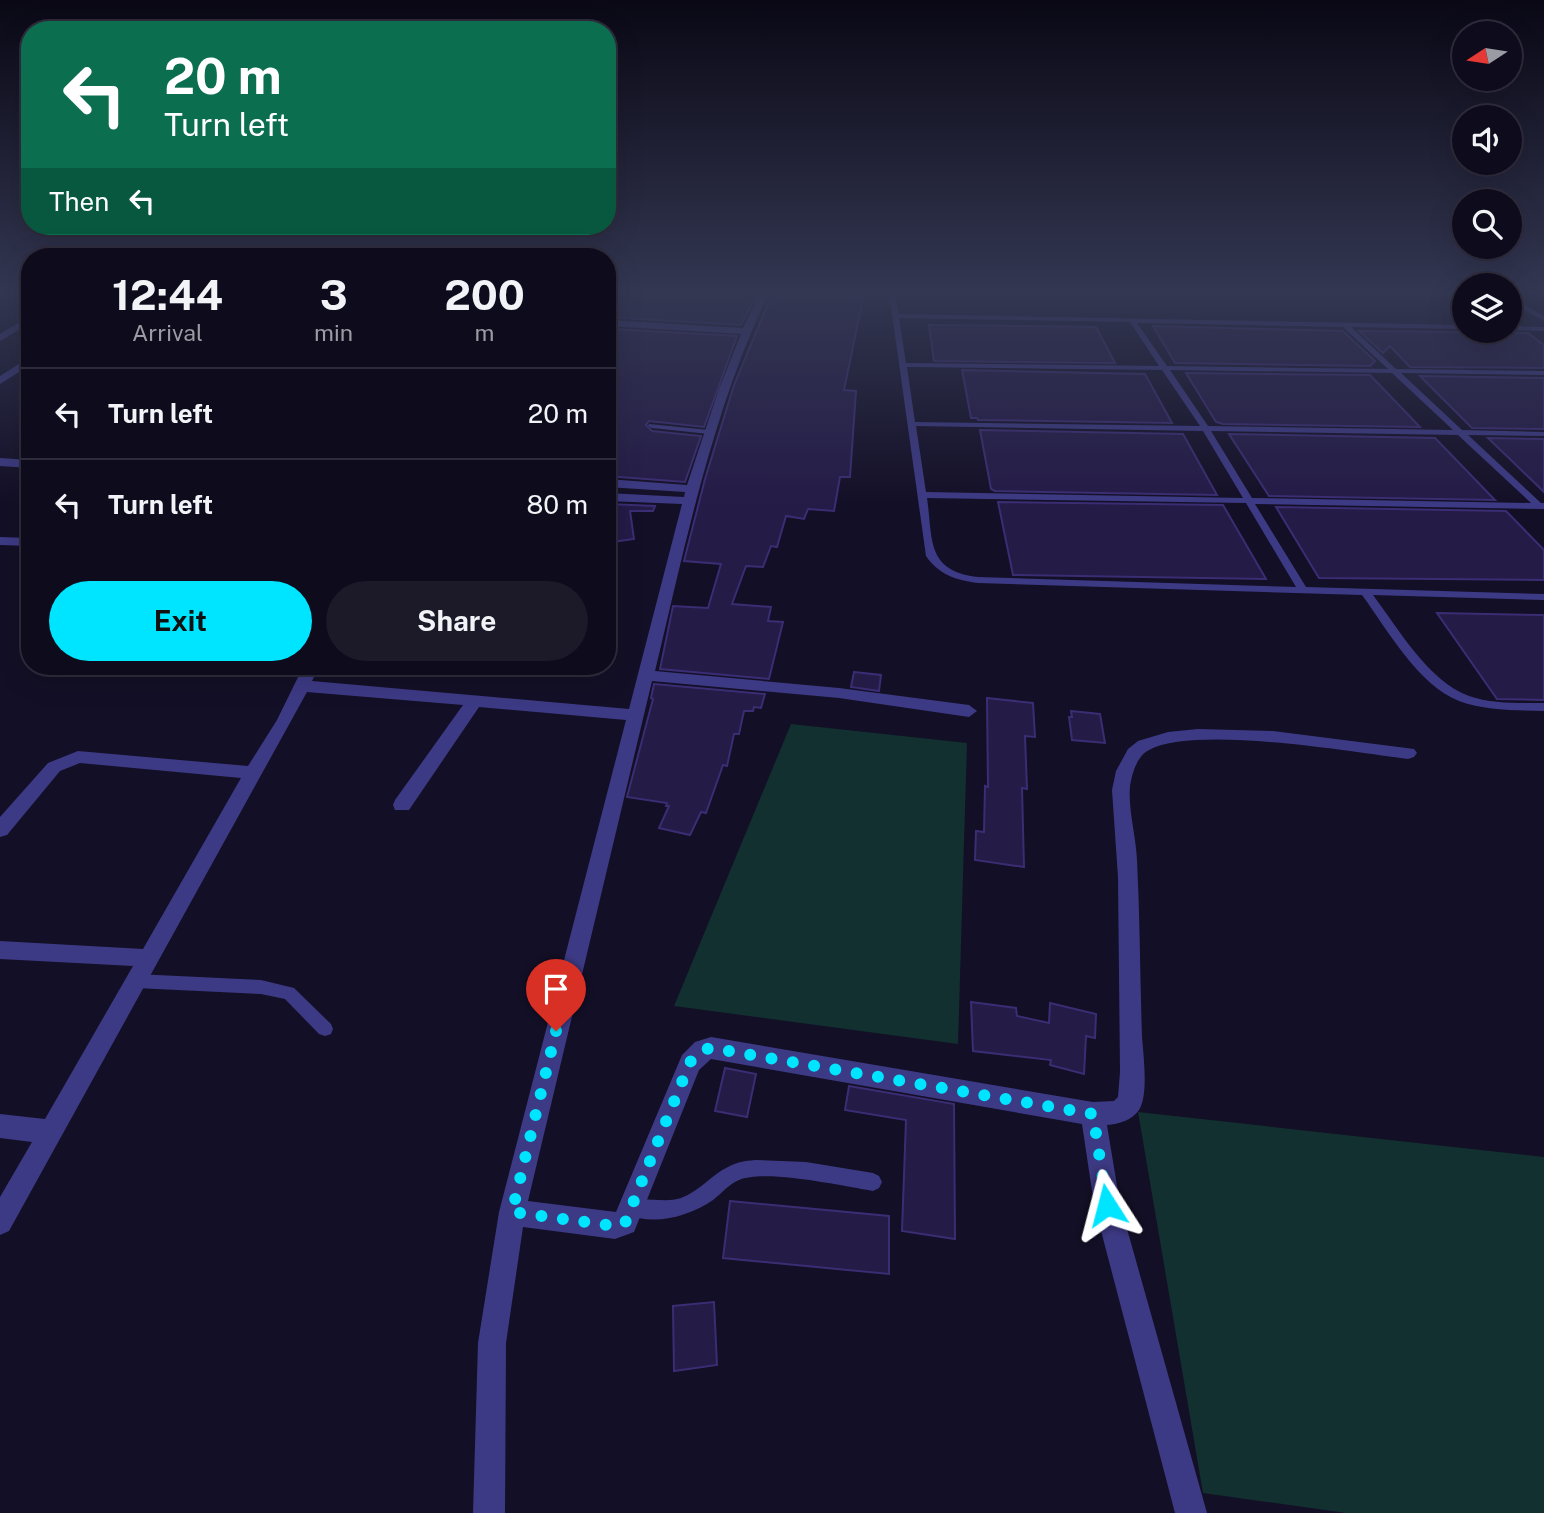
<!DOCTYPE html>
<html lang="en">
<head>
<meta charset="utf-8">
<style>
  :root { --surface:#0e0b1c; --page:#1c1929; --text:#f1f3f6; --muted:#9b9ba3; --line:#2e2b3b; --accent:#00e5ff }
  body { margin:0; font-family:"Public Sans",sans-serif; background:var(--page); color:var(--text); height:100vh; display:flex; flex-direction:column; font-size:26px; white-space:nowrap }
  * { box-sizing:border-box; margin:0 }
  p { font-size:23px; color:var(--muted) }
  .icon { flex:none; width:38px; height:38px; fill:none; stroke:currentColor; stroke-width:2; stroke-linecap:round; stroke-linejoin:round }
  .map { position:relative; flex:1; overflow:hidden }
  .details { position:absolute; left:21px; top:248px; width:595px; height:427px; display:flex; flex-direction:column; background:var(--surface); border-radius:28px; box-shadow:0 7px 28px #0002,0 0 0 2px var(--line) }
  .details>* { flex:none }
  .top-card { position:absolute; left:21px; top:21px; width:595px; height:214px; border-radius:28px; box-shadow:0 7px 28px #0002,0 0 0 2px var(--line); background:#0b6e4f; color:#fff; overflow:hidden }
  .needle { width:46px; rotate:258deg }
  .buttons { position:absolute; left:1452px; top:21px; display:grid; gap:14px }
  .buttons a { display:grid; place-items:center; width:70px; height:70px; border-radius:50%; background:var(--surface); box-shadow:0 7px 28px #0002,0 0 0 2px var(--line); font-size:35px }
  .pin { position:absolute; display:grid; place-items:center; width:60px; height:60px; color:#fff; margin:-72px -30px; border-radius:50% 50% 50% 0; rotate:-45deg; box-shadow:0 0 7px #0007 }
  .pin .icon { rotate:45deg }
  .me { position:absolute; width:77px; margin:-38px; rotate:351deg; stroke-linejoin:round; filter:drop-shadow(0 0 5px #0008) }
  .turn { display:flex; align-items:center; gap:24px; height:147px; padding:0 28px; font-size:32px }
  .turn .icon { width:91px; height:91px; stroke-width:2.5 }
  .turn b { display:block; font-size:49px; line-height:60px }
  .then { display:flex; align-items:center; height:66px; padding:0 28px; background:#0003; gap:14px; font-size:26px }
  .eta { display:flex; justify-content:space-evenly; align-items:center; height:119px; text-align:center }
  .eta b { font-size:42px; font-weight:700; line-height:49px }
  .primary-button { display:flex; gap:14px; margin-top:auto; padding:14px 28px }
  .primary-button a { flex:1; height:80px; border-radius:42px; background:var(--accent); color:#111; font-size:28px; font-weight:700; line-height:80px; text-align:center }
  .primary-button a+a { background:var(--page); color:var(--text) }
  ul { padding:0; list-style:none }
  li { display:flex; align-items:center; gap:21px; height:91px; padding:0 28px; border-top:2px solid var(--line) }
  li div { flex:1 }
  li b { display:block; font-size:26px }
  li em { font-style:normal }
  .map>svg:first-child { display:block }
  .green { fill:#12302f }
  .building { fill:#241b47; stroke:#3b2d73; stroke-width:2 }
  .lines { fill:none; stroke-linecap:round; stroke-linejoin:round }
  .service { fill:#3d3a85; fill-rule:evenodd }
  .minor { fill:#3d3a85; fill-rule:evenodd }
  .route { stroke:#00e5ff; stroke-width:12; stroke-dasharray:0 21.6 }
</style>
</head>
<body>
<div class="map">
<svg width="1544" height="1513" viewBox="0 0 1544 1513">
  <rect width="100%" height="100%" fill="#130f26"/>
  <!-- green -->
  <g class="green">
    <path d="M791,724l176,19 -9,301 -284,-38z"/>
    <path d="M1138,1112l406,45v356h-198l-143,-20z"/>
  </g>
  <!-- building -->
  <g class="building">
    <path d="M607,292h124l26,2 -16,31 -134,-8z"/>
    <path d="M773,292h83l-1,6h8l-19,92 12,1 -6,86h-10l-6,34 -26,-2 -4,10 -18,-3 -9,31 -6,-1 -8,21 -17,-1 -14,38 39,3 -3,14 15,1 -14,57 -109,-10 13,-63 35,2 13,-44 -37,-3 21,-82 29,-94z"/>
    <path d="M929,325l167,2 19,36 -181,-2z"/>
    <path d="M1153,326l190,5 32,30 -5,5 -195,-3z"/>
    <path d="M612,329l125,7 -33,91 -55,-6 -3,4 6,6 49,5 -16,46 -78,-6v-141z"/>
    <path d="M1359,331l169,2 16,12v23l-134,-1 -20,-21 -7,7z"/>
    <path d="M962,370l183,4 27,49 -194,-3 -1,-2h-6z"/>
    <path d="M1186,373l184,2 50,52 -197,-3 -7,-2z"/>
    <path d="M1420,376l124,2v51l-72,-1z"/>
    <path d="M980,430l203,4 34,61 -222,-4 -4,-2z"/>
    <path d="M1229,434l206,4 60,62 -226,-4z"/>
    <path d="M1488,438l56,1v53z"/>
    <path d="M998,502l225,3 43,74 -253,-4z"/>
    <path d="M607,504l48,2 -2,5h-23l4,28 -22,3z"/>
    <path d="M1276,507l230,4 38,39v30l-225,-2z"/>
    <path d="M1437,613l107,2v85l-47,-1z"/>
    <path d="M854,672l27,3 -2,16 -28,-4z"/>
    <path d="M654,684l111,10 -4,14 -7,-1 -1,4h-9l-5,23h-5l-7,32 -4,-1 -17,48 -5,-1 -11,23 -31,-7 10,-22h-3l1,-3 -40,-6 26,-98 -2,-1z"/>
    <path d="M987,698l46,5 2,34 -10,-1 2,53 -5,-1 2,79 -49,-7 1,-29 8,1 1,-46 3,1z"/>
    <path d="M1071,711l29,3 5,29 -33,-3 -3,-23h3z"/>
    <path d="M971,1002l45,6 1,8 32,7 1,-20 46,11 -1,24 -9,-2 -2,38 -34,-9 1,-5 -78,-9z"/>
    <path d="M725,1068l31,6 -9,43 -32,-6z"/>
    <path d="M849,1086l105,18 1,135 -53,-8 4,-111 -61,-10z"/>
    <path d="M730,1201l159,15v58l-166,-16z"/>
    <path d="M714,1302l3,63 -43,6 -1,-65z"/>
  </g>
  <g class="lines">
    <!-- service -->
    <g class="service">
      <path d="M889,292h6l3,22 567,11v4l-114,-2 45,42 148,2v4l-143,-2 61,57 82,2v4l-76,-1 73,68h3v6l-289,-5 51,83 238,7v6l-171,-5c25,33 55,86 96,101 23,8 50,7 75,7v8c-28,-1 -58,0 -85,-10 -41,-16 -72,-72 -97,-106l-384,-12c-22,-3 -39,-8 -52,-27zM899,318l231,4 29,44 -253,-3zM1137,323l206,4 45,42 -221,-3zM907,367l255,3 38,56 -285,-4zM1170,370l222,3 61,57 -245,-4zM916,426l287,5 40,67 -317,-6zM1211,431l247,4 73,68 -279,-5zM927,498l319,5 50,84 -318,-10c-52,-6 -45,-37 -51,-79z"/>
      <path d="M1510,297l34,19v5l-34,-19z"/>
      <path d="M1510,326l34,1v4l-34,-1z"/>
      <path d="M649,424l60,6 4,2 -4,2 -57,-6 -4,-2z"/>
      <path d="M136,974l125,6 33,8 37,36 2,5 -2,5 -6,2 -6,-2 -34,-35 -24,-5 -125,-6 -5,-2 -3,-5 3,-5z"/>
      <path d="M755,1160l51,2 67,11 6,3 3,6 -3,6 -6,3c-32,-5 -106,-22 -134,-11 -10,4 -18,14 -26,20 -25,17 -59,26 -87,14l-3,-6 3,-6c15,-7 37,2 55,-4 19,-7 30,-23 47,-31 9,-5 17,-6 27,-7z"/>
    </g>
    <!-- minor -->
    <g class="minor">
      <path d="M0,292h7l-7,5z"/>
      <path d="M761,292h8c-57,120 -83,250 -114,379l184,17 130,17 8,6 -8,6 -130,-19 -187,-17 -124,520 88,11 66,-157 13,-13 16,-5 382,65 21,-1 4,-4 2,-25 -2,-195 -6,-87 4,-19 12,-22 10,-8 30,-9 30,-3 75,2 141,18 3,4 -3,4 -6,2c-56,-7 -212,-34 -259,-9 -12,6 -17,23 -19,36 -2,24 6,50 7,74 3,59 3,117 5,176 1,17 7,59 -3,74 -7,10 -20,14 -32,15l13,79 87,309h-32l-81,-309 -12,-80 -371,-65 -12,11 -65,162 -19,7 -92,-12 -17,116 -1,170h-32l5,-170 21,-131 127,-492 -147,-13 -70,103h-14l-2,-5 2,-5 68,-95 -156,-13 -298,539 -9,4v-38l32,-55 -32,-4v-24l45,5 88,-153 -133,-7v-18l143,8 98,-171 -161,-15 -20,8 -53,64 -7,2v-20l48,-54 30,-12 170,15 29,-46 26,-53h16l-7,14 317,28 53,-205 -75,-3v-8l77,4 1,-5 -78,-5v-8l80,6 32,-96 22,-55 -134,-8v-6l136,8z"/>
      <path d="M30,316v7l-30,18v-7z"/>
      <path d="M30,357v8l-30,19v-8z"/>
      <path d="M0,458l30,2v8l-30,-2z"/>
      <path d="M0,537l30,1v8l-30,-1z"/>
    </g>
  </g>
  <!-- sky -->
  <linearGradient id="sky" x2="0" y2="1"><stop stop-color="#0a0815"/><stop offset="0.58" stop-color="#333752"/><stop offset="1" stop-color="#333752" stop-opacity="0"/></linearGradient>
  <rect width="1544" height="504" fill="url(#sky)"/>
  <g class="lines">
    <!-- route -->
    <path class="route" d="M556,1031l-44,181 103,14 10,-3 65,-161 13,-12 8,-2 382,66 14,91"/>
  </g>
</svg>
<div class="buttons">
<a><svg class="needle" viewBox="-14 -14 28 28"><path d="M0-13l5 13h-10z" fill="#e53935"/><path d="M0 13l5-13h-10z" fill="#9b9ba3"/></svg></a>
<a><svg class="icon" aria-label="sound" viewBox="0 0 24 24"><path d="M4 9h4l5-4v14l-5-4H4zM17 9q2 3 0 6"/></svg></a>
<a><svg class="icon" aria-label="search" viewBox="0 0 24 24"><circle cx="10" cy="10" r="6"/><path d="M15 15l6 6"/></svg></a>
<a><svg class="icon" aria-label="layers" viewBox="0 0 24 24"><path d="M12 4l9 5-9 5-9-5zM3 14l9 5 9-5"/></svg></a>
</div>
<div class="pin" style="left:556px;top:1031px;background:#d93025"><svg class="icon" aria-label="arrive" viewBox="0 0 24 24"><path d="M6 21V4h12l-3 4 3 4H6"/></svg></div>
<svg class="me" style="left:1107px;top:1205px" viewBox="-20 -20 40 40"><path d="M0-17L14 15 0 8-14 15z" fill="#00e5ff" stroke="#fff" stroke-width="4"/></svg>
<div class="top-card">
<div class="turn"><svg class="icon" aria-label="left" viewBox="0 0 24 24"><path d="M17 20v-9H6M10 6l-5 5 5 5"/></svg><div><b>20 m</b>Turn left</div></div>
<div class="then">Then<svg class="icon" aria-label="left" viewBox="0 0 24 24"><path d="M17 20v-9H6M10 6l-5 5 5 5"/></svg></div>
</div>
<section class="details">
<div class="eta">
<div><b>12:44</b><p>Arrival</p></div>
<div><b>3</b><p>min</p></div>
<div><b>200</b><p>m</p></div>
</div>
<ul>
<li><svg class="icon" aria-label="left" viewBox="0 0 24 24"><path d="M17 20v-9H6M10 6l-5 5 5 5"/></svg><div><b>Turn left</b></div><em>20 m</em></li>
<li><svg class="icon" aria-label="left" viewBox="0 0 24 24"><path d="M17 20v-9H6M10 6l-5 5 5 5"/></svg><div><b>Turn left</b></div><em>80 m</em></li>
</ul>
<div class="primary-button"><a>Exit</a><a>Share</a></div>
</section>
</div>
</body>
</html>
